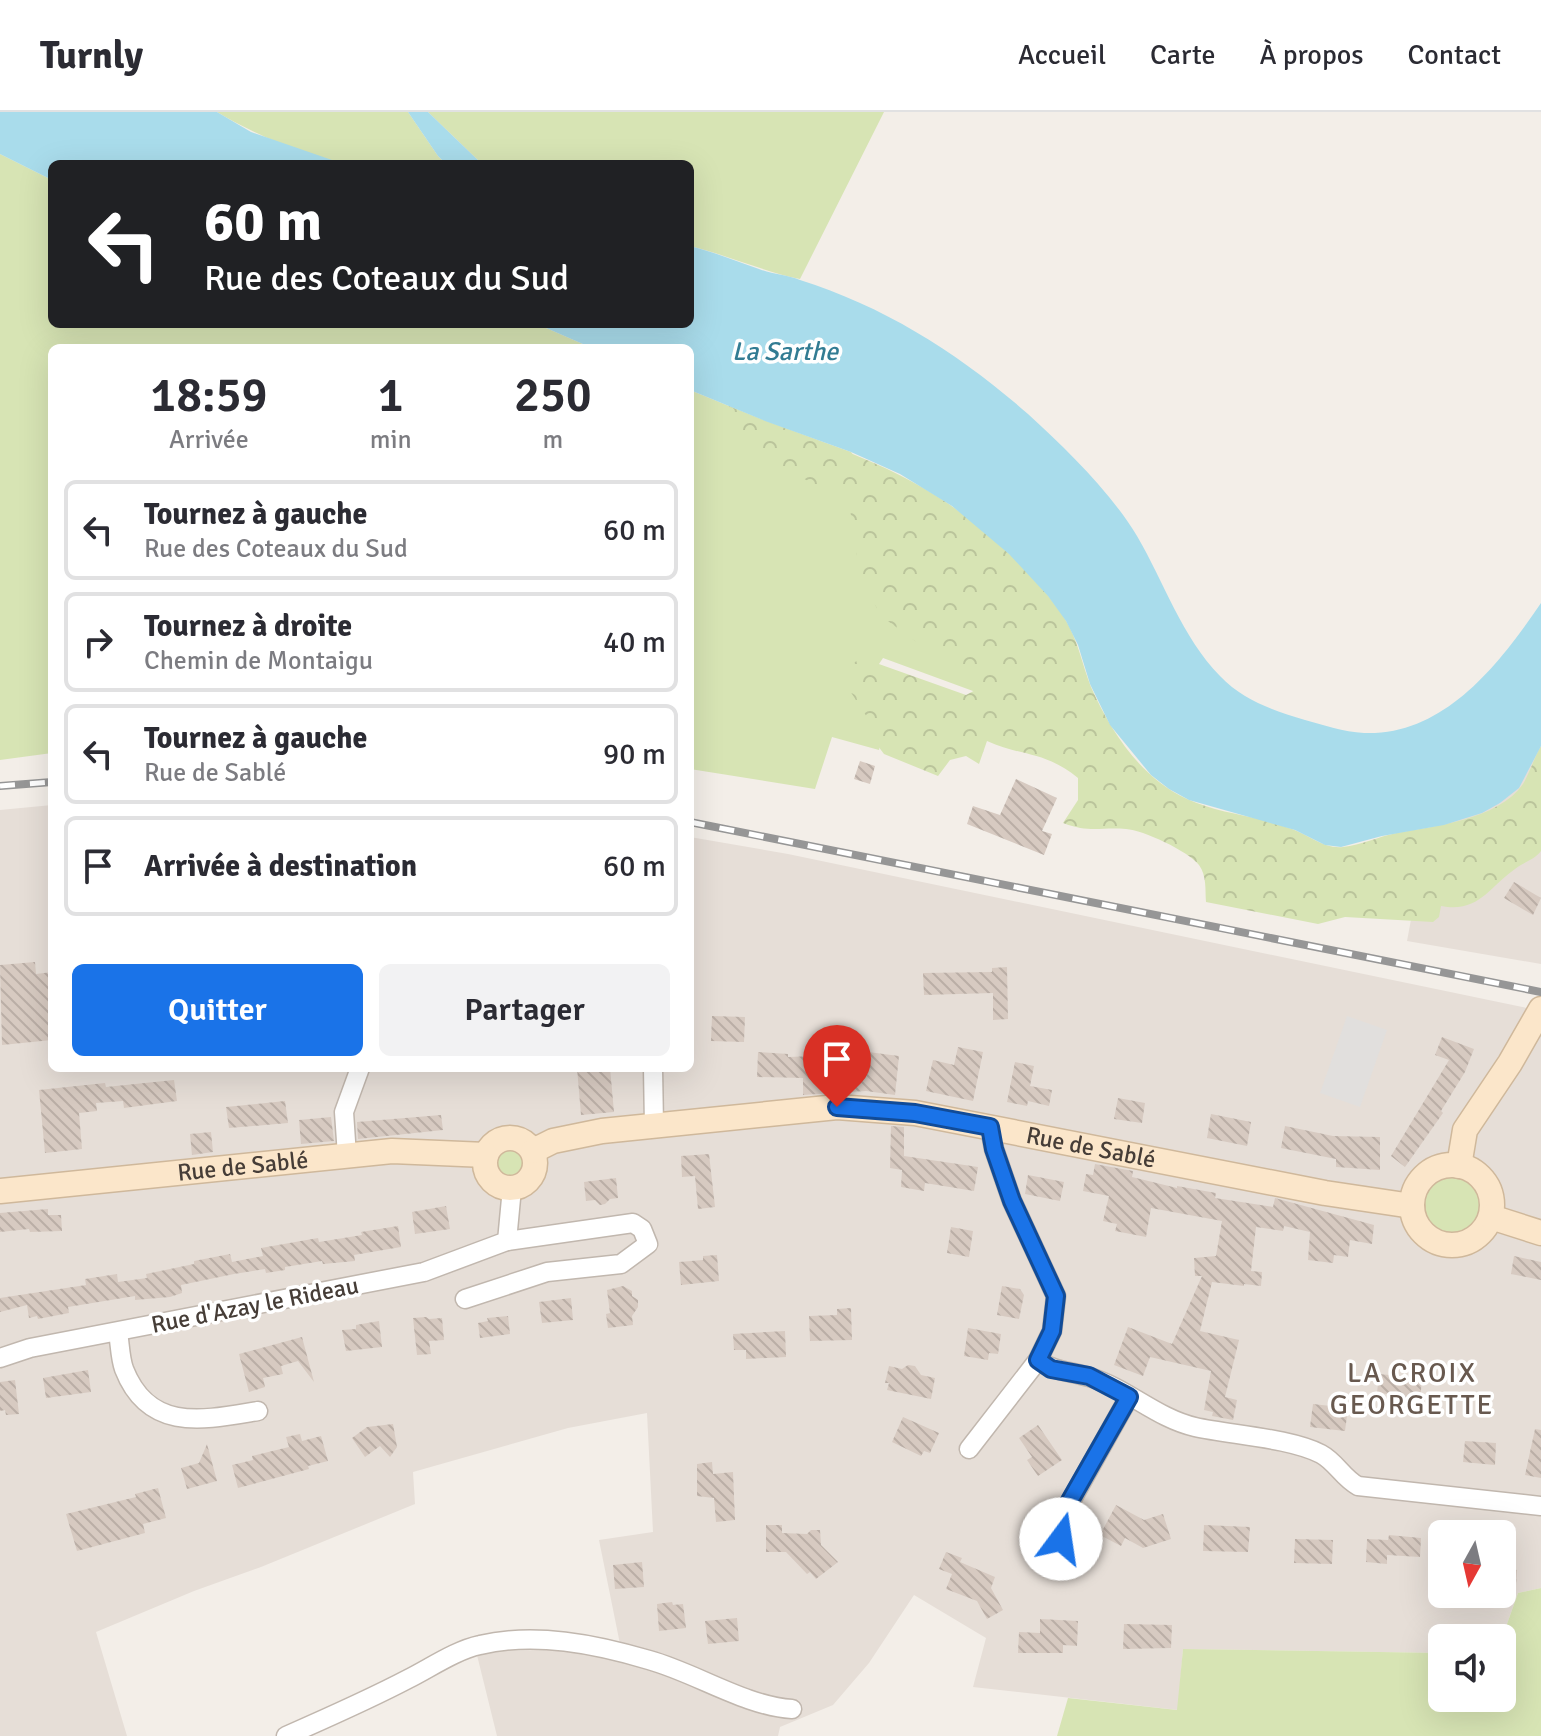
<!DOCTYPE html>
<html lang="fr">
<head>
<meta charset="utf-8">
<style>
  :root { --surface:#fff; --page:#f2f2f3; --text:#2b2b33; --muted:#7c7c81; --line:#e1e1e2; --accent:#1a73e8 }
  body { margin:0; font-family:Signika,sans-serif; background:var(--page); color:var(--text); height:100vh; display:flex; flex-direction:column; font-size:30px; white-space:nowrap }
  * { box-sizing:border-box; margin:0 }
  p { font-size:26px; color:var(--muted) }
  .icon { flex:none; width:44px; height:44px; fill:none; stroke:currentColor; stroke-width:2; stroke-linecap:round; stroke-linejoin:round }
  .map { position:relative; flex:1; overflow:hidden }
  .panel { position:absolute; left:48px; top:232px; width:646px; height:728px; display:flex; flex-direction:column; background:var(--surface); border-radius:12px; box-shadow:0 8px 32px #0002 }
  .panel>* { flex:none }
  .hud { position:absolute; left:48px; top:48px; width:646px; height:168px; border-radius:12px; box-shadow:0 8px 32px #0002; background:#202124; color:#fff; overflow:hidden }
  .needle { width:52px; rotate:188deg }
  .fabs { position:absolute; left:1428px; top:1408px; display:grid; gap:16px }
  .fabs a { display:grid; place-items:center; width:88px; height:88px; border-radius:12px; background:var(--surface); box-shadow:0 8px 32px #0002; font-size:40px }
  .pin { position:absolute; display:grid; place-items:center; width:68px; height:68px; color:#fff; margin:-82px -34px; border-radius:50% 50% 50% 0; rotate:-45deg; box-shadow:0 0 8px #0007 }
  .pin .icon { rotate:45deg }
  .me { position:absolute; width:88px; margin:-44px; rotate:14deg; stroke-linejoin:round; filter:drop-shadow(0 0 6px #0008) }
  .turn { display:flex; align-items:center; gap:28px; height:168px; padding:0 24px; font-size:36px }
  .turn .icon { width:104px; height:104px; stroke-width:2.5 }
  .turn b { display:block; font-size:56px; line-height:68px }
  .eta { display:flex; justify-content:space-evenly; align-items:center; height:136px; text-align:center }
  .eta b { font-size:48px; font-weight:600; line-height:56px }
  .action { display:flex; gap:16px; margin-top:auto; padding:16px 24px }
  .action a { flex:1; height:92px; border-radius:12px; background:var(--accent); color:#fff; font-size:32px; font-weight:600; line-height:92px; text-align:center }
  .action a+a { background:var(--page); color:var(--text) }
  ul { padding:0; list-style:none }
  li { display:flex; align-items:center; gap:24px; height:100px; margin:0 16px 12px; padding:0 8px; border:4px solid var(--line); border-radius:12px }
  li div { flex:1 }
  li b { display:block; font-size:30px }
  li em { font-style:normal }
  header { display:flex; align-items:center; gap:48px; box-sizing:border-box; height:112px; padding:0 40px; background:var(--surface); border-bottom:2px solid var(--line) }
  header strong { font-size:38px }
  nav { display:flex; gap:44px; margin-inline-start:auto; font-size:28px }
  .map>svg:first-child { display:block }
  .residential { fill:#e6ded7; fill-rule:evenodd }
  .green { fill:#d7e4b4 }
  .forest { fill:url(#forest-crowns) }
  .parking { fill:#e1dfdd }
  .water { fill:#a9dceb }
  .building { fill:url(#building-back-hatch) }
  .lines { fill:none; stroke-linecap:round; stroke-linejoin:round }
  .street-casing { stroke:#c1b7ae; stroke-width:21 }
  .secondary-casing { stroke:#cfb89b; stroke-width:27 }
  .street { stroke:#fff; stroke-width:18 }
  .secondary { stroke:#fbe6ca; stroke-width:24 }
  .rail-casing { stroke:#969696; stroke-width:8 }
  .rail { stroke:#fff; stroke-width:5; stroke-dasharray:15; stroke-linecap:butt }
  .route-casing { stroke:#114b97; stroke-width:20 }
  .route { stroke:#1a73e8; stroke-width:14 }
  .labels { text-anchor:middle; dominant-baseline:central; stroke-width:7; stroke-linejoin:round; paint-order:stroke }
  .street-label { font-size:24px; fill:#463d37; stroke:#fff }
  .water-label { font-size:26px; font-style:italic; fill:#327c93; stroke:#fff }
  .quarter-label { font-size:28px; letter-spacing:2px; fill:#68594f; stroke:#fff }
</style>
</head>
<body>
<header>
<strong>Turnly</strong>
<nav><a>Accueil</a><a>Carte</a><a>À propos</a><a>Contact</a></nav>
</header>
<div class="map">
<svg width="1541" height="1624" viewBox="0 0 1541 1624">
  <defs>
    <pattern id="forest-crowns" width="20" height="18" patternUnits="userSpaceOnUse" patternTransform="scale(2)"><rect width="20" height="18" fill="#d7e4b4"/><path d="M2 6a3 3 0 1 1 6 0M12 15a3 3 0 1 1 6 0" fill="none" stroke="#bac49b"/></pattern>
    <pattern id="building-back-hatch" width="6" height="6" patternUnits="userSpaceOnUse" patternTransform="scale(2)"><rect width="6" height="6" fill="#d7cac1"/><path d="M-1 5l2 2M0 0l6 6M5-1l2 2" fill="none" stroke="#baaea6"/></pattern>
  </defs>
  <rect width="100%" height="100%" fill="#f3eee8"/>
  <!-- residential -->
  <g class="residential">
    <path d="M1541,634v218l-134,-23 21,-112 72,-26z"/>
    <path d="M52,693v263h638v-231l98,17 753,157v577l-23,5 -16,45h-60v15l-259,-4 -5,61 -205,-23 13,-49 -72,-43 -45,68 -36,42 -53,22 -2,9h-281l-21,-85 145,-2 -22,-109 54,-8 -6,-119 -79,15 -155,44 2,32 -154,63 -67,24 -98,41 31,104h-127v-926zM1442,1422h60v60h-60z"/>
  </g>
  <!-- green -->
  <g class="green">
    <path d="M217,0h191l30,44 8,8c-31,0 -63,3 -94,0 -42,-5 -98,-30 -135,-52z"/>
    <path d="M428,0h456l-84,167c-38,-8 -73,-24 -110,-33v-82h-208z"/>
    <path d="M0,42l52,26v144h485l55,24h-540v405l-52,7z"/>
    <path d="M690,278l75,31 86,31 171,257 -139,-51 -18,27 24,18 -10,47 -47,-13 -17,52 -125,-20z"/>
    <circle cx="510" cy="1052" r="13"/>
    <circle cx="1452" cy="1093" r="33"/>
    <path d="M1541,1476v148h-484l11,-38 109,12 6,-61 259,4v45h60v-60l16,-45z"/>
  </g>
  <!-- forest -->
  <path class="forest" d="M729,294c82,35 169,56 240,113 36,28 71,62 96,100 13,21 17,45 26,68 20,45 50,91 96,112 24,11 51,15 76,21 10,3 20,6 29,9 17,6 32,20 51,18 18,-2 35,-10 53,-14 38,-7 102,-13 127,-49 7,-12 11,-26 18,-38v105c-7,9 -17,11 -26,18 -27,19 -36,44 -74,37l-2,11 -6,5 -88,-5 -27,7 -112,-22c-1,-12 1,-26 -7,-37 -11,-14 -56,-35 -73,-36 -26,-2 -37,4 -63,-6l15,-23v-22c-33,-27 -55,-21 -91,-37l-8,23 -13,-8 -16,4 -12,16 -54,-22 -9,-12 3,-8 -28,-43 -2,-25 14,-8 104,37 15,-8v-16l-52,-20 -48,-35 -21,-40 -11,-74 -68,-35 -40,-31z"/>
  <!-- parking -->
  <path class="parking" d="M1347,904l40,14 -27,77 -40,-14z"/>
  <!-- water -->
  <g class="water">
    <path d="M0,0h217l34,20 81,28 21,4h-301v16l-52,-26z"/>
    <path d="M408,0h20l54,52h-36l-8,-8z"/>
    <path d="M690,134c24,6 46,15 69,23 13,5 28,6 41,11 86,27 161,75 228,134 39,36 81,76 109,122 27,46 45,101 83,140 24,25 53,34 85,44 19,5 38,12 59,13 81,3 136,-70 177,-130v143l-22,42 -19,15 -18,10 -38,12 -62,11 -41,11 -16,-2 -30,-15 -106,-30 -20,-11 -18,-14 -41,-50 -20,-41 -12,-39 -12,-24 -18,-25 -39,-42 -57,-48 -52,-32 -49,-22 -86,-31 -75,-31v-42h-98l-55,-24h153z"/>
  </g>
  <!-- building -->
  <g class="building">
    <path d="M860,649l15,5 -5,18 -16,-5z"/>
    <path d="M1016,667l41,19 -15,33 10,3 -8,21 -77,-31 6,-18 27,9z"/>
    <path d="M1514,770l27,16 -8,17 -29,-17z"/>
    <path d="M35,850l1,12 16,-2v68l-50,5 -2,-80z"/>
    <path d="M1007,855l1,52 -15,1v-27l-69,2 -1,-22 69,-1v-4z"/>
    <path d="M712,904l33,1 -1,25 -33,-1z"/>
    <path d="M1442,925l32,12 -9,23 -24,39 2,2 -38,54 -14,-11 58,-96 -14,-5z"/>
    <path d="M958,935l25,5 -10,49 -47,-10 7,-31 21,5z"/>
    <path d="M758,940l30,2v3l80,-3v-2l31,4 -4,39 -29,-4 -63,4v-17l-46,-1z"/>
    <path d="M1015,950l19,4 -4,20 22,4 -3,16 -21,-5 -1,5 -20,-4z"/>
    <path d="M577,956h33l4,44 -33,3z"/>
    <path d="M174,968l3,21 -53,7 -1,-7 -27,2 1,8 -18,2 3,36 -37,4 -6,-63 66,-7 1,4z"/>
    <path d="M1118,986l27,5 -3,20 -28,-4z"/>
    <path d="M285,989l3,22 -59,5 -3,-21z"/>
    <path d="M1211,1002l40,8 -4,24 -40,-8z"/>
    <path d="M441,1003l2,15 -85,9 -1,-17z"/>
    <path d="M331,1005l3,24 -33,3 -2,-24z"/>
    <path d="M891,1014l13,1v29l74,11 -4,24 -49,-8 -1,8 -23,-4 1,-17 -12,-2z"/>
    <path d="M1285,1014l48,10 47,1v33l-44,-3v-8l-55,-11z"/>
    <path d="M211,1020l2,20 -21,3 -2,-21z"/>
    <path d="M709,1042l6,53 -17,2 -3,-33 -13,1 -1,-21z"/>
    <path d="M1095,1052l38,7 -1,6 45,11v-2l39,7 -1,5 58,9 2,-9 99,27 -2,19 -22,-4 -2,17 -14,-2 -1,8 -25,-3 2,-28 -26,-6 -1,5 -27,-4 -5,44 11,1 -1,14 -17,-2v2l-32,-4 -12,49 39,9 -14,57 12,3 -4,20 -21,-4 1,-4 -9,-2 7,-39 -61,-14 -7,19 -29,-11 14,-38 44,17 30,-68h-7l-1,-18 22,-2 6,-35 -71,-13 -5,29 -31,-6 2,-7 -14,-3 6,-25 -26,-5 3,-17 7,1z"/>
    <path d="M1028,1063l36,7 -4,19 -35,-7z"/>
    <path d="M616,1066l2,20 -8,1 -5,5 -5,1 -5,-5 -9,1 -2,-19z"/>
    <path d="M446,1094l4,23 -35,5 -3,-22z"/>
    <path d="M48,1097v6h13l1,16 -32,1 -1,-3 -29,3v-19z"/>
    <path d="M398,1114l3,21 -47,8 1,6 -32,3 -1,-3 -37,6v3l-19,3 -1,-4 -31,5 -53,11 1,8 -12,4 -35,3v-4l-67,11 1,6 -31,6 -1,-3 -8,2 -2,-13 -27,7v-14l86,-13 -1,-6 32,-5 1,8 29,-4 -1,-4 48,-10v-3l36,-7 2,8 31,-6 -2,-8 57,-10 1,4 43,-7 -1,-3z"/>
    <path d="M951,1115l22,4 -4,26 -22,-4z"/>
    <path d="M717,1143l2,26 -38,4 -2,-23 24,-2v-4z"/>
    <path d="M1514,1144l27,6v18l-30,-6z"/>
    <path d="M623,1174l9,5v5l6,4v7l-6,9 1,9 -25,3 -2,-14 4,-1 -3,-23z"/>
    <path d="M1002,1174l18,3 4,6 -5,24 -22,-4z"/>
    <path d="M571,1186l2,22 -31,3 -3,-21z"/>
    <path d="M851,1196l1,32 -42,1 -1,-25 28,-1v-6z"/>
    <path d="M508,1204l2,18 -30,4 -2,-15 10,-2 -1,-3z"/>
    <path d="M426,1205l3,2 13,-1 2,22 -15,1 2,13 -14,1 -4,-37z"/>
    <path d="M379,1209l3,26 -36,4 -4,-21 14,-1v-4z"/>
    <path d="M968,1216l33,6 -3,20 -9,-1 -1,7 -24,-4z"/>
    <path d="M785,1219l1,26 -40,2v-9h-12l-1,-16z"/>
    <path d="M302,1225l12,45 -16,-21 -17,5 2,8 -20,4 2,9 -16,5 -10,-38z"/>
    <path d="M908,1253l7,1 6,9 14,3 -4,21 -44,-9 2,-7h-4l4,-17 13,3z"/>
    <path d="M88,1258l3,22 -45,6 -3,-20z"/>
    <path d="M1379,1262l43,4 -3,36 -22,-2 1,-17 -21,-2z"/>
    <path d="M15,1268l4,34 -13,1 -1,-5 -5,1v-29z"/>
    <path d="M1313,1292l35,4 -3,23 -35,-4z"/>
    <path d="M903,1305l36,16 -9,20 -6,-2 -3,5 -29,-14z"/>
    <path d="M393,1312l4,23 -7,10 -10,-11 -15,11 -13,-19 15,-11z"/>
    <path d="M1038,1313l24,35 -24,16 -11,-16 5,-3 -13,-19z"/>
    <path d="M1535,1317l6,1v48l-16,-3z"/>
    <path d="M300,1322l2,7 19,-5 7,25 -20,5 1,3 -71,19 -6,-23 21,-5 -1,-4 37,-9 -3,-10z"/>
    <path d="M1465,1329l31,2 -1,22 -32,-3z"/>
    <path d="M207,1332l10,37 -30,8 -6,-21 18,-5z"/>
    <path d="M712,1350l1,12 20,-2 2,48 -19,2 -2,-24 -17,-2v-32z"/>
    <path d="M158,1376l8,30 -23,6 2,9 -68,18 -11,-37 70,-17 -1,-3z"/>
    <path d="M1116,1393l28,15 19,-6 8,25 -28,9 -18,-10 -4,8 -21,-11z"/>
    <path d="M766,1413h16v8l25,1 4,-4h9l1,15 17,17 -22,17 -6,-7 -3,2 -21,-22h-20z"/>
    <path d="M1204,1413l46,2 -2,25 -45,-1z"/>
    <path d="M1389,1423l32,3 -1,19 -33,-2v9l-21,-2 1,-23 21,1z"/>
    <path d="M1295,1427l38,1 -1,24 -38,-1z"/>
    <path d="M946,1440l16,6 -2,4 35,15 -4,11 12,22 -16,9 -10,-18 -31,-12 6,-15 -13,-5z"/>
    <path d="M642,1450l2,25 -29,2 -2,-24z"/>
    <path d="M1502,1456l15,2 -1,15 -14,-1z"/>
    <path d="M672,1490l1,3 10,-1 3,24 -27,3 -2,-27z"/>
    <path d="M737,1506l2,23 -31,3 -3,-23z"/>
    <path d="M1040,1507l38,2 -1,25 -14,-1v8h-45l1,-21 21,1z"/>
    <path d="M1124,1512l48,1 -1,23 -48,1z"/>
  </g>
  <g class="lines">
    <defs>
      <g id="street">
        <path d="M653,956l1,58"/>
        <path d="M347,1044l-3,-44 16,-44"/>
        <path d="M465,1187l82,-27 74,-8 27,-20 -6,-15 -9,-6 -126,18"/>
        <path d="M118,1220c2,12 2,26 6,37 25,64 80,51 134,42"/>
        <path d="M0,1246l30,-10 394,-76 83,-31 5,-53"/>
        <path d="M1038,1248c17,12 32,11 51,17 38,11 67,41 106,50 36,8 95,11 126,27 15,8 22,24 37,32l183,20"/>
        <path d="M969,1337l69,-89 14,-29 4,-35 -44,-95 -18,-52 -4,-22"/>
        <path d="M1059,1450l4,-47 66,-118"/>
        <path d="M286,1624c41,-18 82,-36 122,-57 22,-11 48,-29 72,-34 55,-13 115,-1 169,15 47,13 96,46 143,49"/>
      </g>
      <g id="secondary">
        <circle cx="510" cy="1051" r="25"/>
        <path id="s1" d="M533,1039l20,-10 49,-10 235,-24 78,6 410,80 87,13"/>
        <circle cx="1452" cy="1093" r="40"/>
        <path d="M1459,1054l6,-36 45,-67 31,-54"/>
        <path id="s2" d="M0,1079l392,-40 94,4"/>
        <path d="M1491,1105l50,16"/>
      </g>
    </defs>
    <!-- street casing -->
    <use href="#street" class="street-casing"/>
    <!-- secondary casing -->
    <use href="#secondary" class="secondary-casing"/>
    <!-- street -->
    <use href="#street" class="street"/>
    <!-- secondary -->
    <use href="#secondary" class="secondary"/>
    <defs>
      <g id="rail">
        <path d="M0,674l52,-4"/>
        <path d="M690,710l851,170"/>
      </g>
    </defs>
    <!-- rail casing -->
    <use href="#rail" class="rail-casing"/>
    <!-- rail -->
    <use href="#rail" class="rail"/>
  </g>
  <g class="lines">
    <defs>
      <path id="route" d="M837,995l78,6 75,14 4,22 18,52 44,95 -4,35 -14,29 13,9 38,7 40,21 -62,109 -4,9 -2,24"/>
    </defs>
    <!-- route casing -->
    <use href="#route" class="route-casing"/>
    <!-- route -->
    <use href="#route" class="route"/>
  </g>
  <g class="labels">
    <!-- street labels -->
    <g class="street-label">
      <text stroke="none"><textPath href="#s1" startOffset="566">Rue de Sablé</textPath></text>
      <text stroke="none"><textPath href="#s2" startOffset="244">Rue de Sablé</textPath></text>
      <text transform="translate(255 1193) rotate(-11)">Rue d'Azay le Rideau</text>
    </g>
    <!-- water labels -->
    <g class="water-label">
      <text x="785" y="240">La Sarthe</text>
    </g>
    <!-- quarter labels -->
    <g class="quarter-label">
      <text x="1412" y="1261">LA CROIX<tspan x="1412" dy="32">GEORGETTE</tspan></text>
    </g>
  </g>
</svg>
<div class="fabs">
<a><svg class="needle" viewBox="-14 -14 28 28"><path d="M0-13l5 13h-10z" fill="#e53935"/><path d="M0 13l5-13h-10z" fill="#7c7c81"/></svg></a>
<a><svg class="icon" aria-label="sound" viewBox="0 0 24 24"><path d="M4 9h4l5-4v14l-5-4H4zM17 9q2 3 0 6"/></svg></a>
</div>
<div class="pin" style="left:837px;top:995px;background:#d93025"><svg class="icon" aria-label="arrive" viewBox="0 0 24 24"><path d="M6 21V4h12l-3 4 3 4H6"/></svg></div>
<svg class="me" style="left:1061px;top:1427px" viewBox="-20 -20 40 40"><circle r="19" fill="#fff"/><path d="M0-13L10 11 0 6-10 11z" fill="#1a73e8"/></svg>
<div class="hud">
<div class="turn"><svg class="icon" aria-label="left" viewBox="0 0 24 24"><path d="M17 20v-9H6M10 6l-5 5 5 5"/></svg><div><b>60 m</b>Rue des Coteaux du Sud</div></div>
</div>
<section class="panel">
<div class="eta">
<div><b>18:59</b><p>Arrivée</p></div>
<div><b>1</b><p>min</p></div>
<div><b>250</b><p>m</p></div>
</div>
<ul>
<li><svg class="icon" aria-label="left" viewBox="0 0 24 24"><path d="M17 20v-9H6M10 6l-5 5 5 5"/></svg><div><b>Tournez à gauche</b><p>Rue des Coteaux du Sud</p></div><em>60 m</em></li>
<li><svg class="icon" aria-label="right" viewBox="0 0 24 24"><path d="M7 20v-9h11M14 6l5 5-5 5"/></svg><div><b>Tournez à droite</b><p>Chemin de Montaigu</p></div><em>40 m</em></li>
<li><svg class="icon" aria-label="left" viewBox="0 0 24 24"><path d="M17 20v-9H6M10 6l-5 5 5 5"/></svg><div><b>Tournez à gauche</b><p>Rue de Sablé</p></div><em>90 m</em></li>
<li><svg class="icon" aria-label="arrive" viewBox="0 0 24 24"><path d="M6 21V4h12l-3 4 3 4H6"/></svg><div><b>Arrivée à destination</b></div><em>60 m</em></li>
</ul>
<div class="action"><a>Quitter</a><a>Partager</a></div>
</section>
</div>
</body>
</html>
